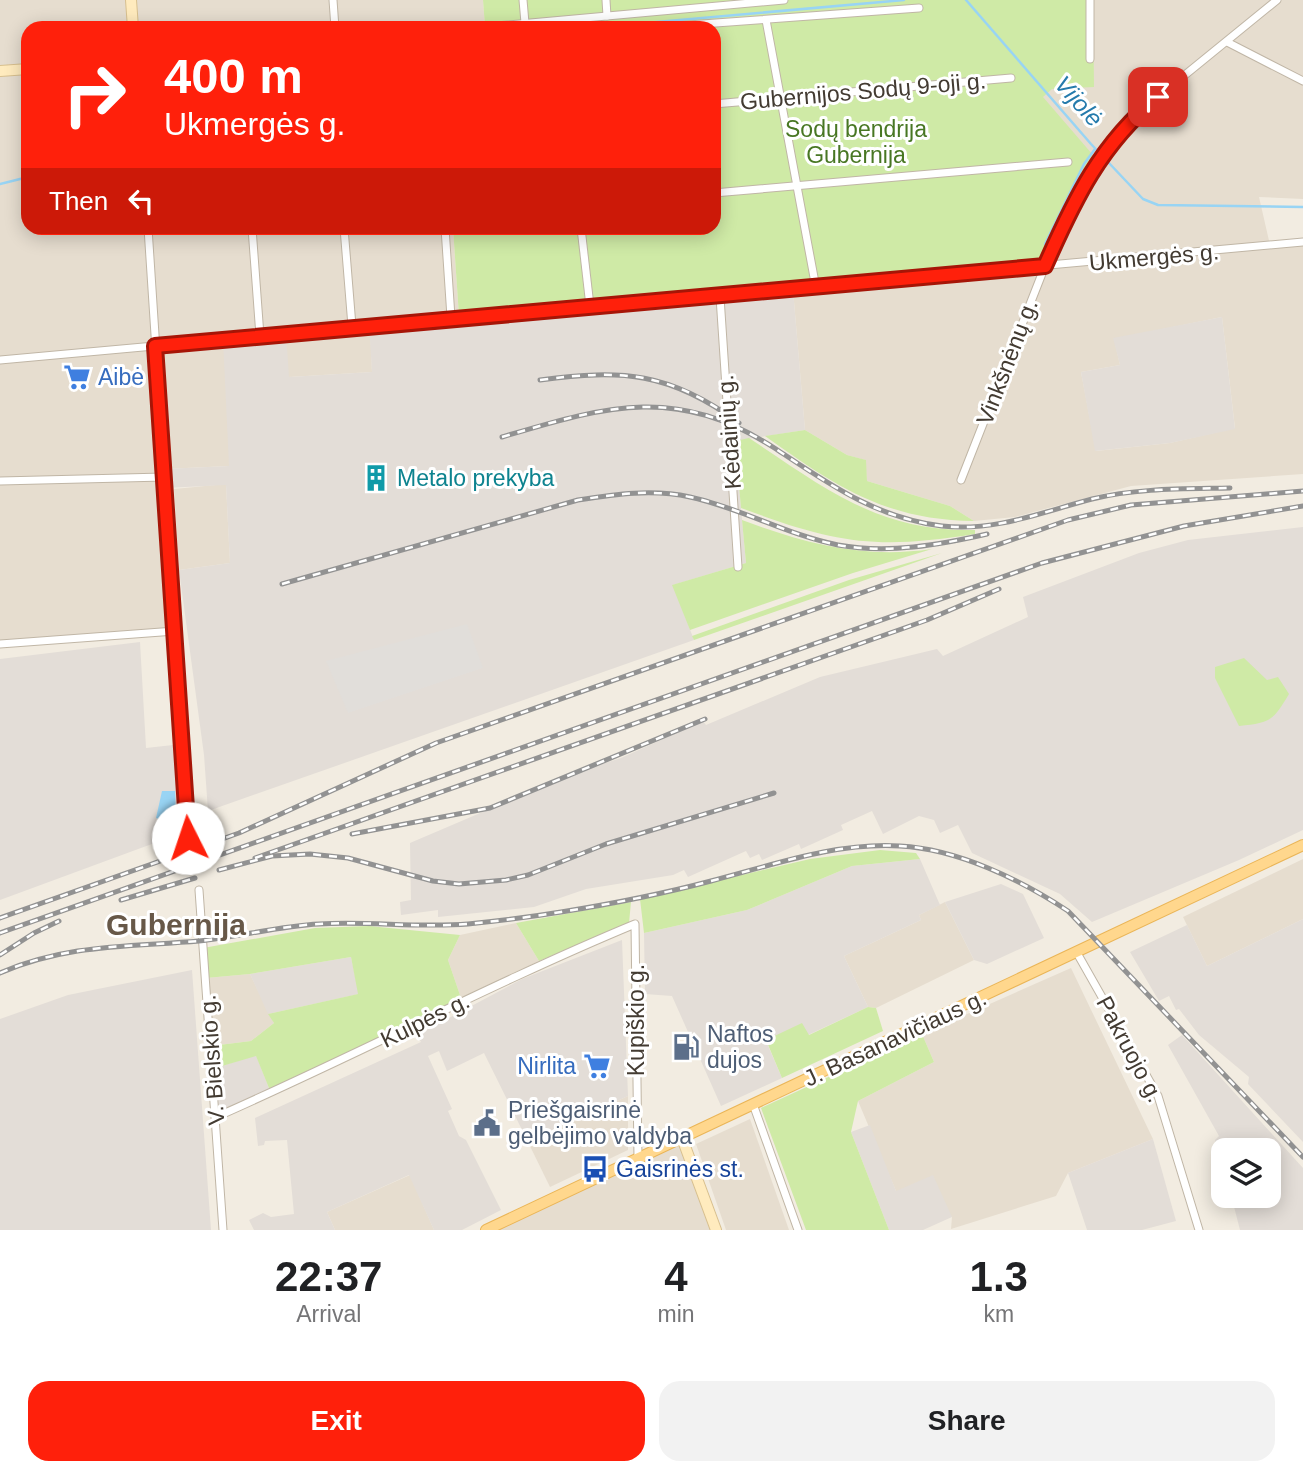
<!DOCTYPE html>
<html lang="en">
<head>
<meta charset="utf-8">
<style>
  :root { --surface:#fff; --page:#f2f2f2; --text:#202124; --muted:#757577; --accent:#ff200b }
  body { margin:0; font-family:Arial,sans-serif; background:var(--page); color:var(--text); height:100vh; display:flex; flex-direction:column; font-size:26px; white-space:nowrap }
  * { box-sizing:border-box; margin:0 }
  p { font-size:23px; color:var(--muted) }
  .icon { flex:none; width:38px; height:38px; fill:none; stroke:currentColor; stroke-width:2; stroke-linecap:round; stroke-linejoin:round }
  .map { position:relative; height:1230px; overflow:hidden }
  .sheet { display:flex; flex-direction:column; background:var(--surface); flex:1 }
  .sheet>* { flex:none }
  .top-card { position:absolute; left:21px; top:21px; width:700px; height:214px; border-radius:21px; box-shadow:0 4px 18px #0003; background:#ff200b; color:#fff; overflow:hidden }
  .buttons { position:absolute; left:1211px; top:1138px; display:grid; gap:14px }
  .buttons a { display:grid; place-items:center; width:70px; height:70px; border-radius:14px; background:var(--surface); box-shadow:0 4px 18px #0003; font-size:35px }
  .pin { position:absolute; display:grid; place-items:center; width:60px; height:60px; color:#fff; margin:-30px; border-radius:14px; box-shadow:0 4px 10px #0006 }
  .me { position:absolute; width:77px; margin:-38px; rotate:356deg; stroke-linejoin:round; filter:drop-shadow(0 0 5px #0008) }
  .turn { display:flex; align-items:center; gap:24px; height:147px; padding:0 28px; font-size:32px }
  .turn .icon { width:91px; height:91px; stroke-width:2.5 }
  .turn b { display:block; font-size:49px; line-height:60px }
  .then { display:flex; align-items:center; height:66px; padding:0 28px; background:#0003; gap:14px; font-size:26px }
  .eta { display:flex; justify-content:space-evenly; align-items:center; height:119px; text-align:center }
  .eta b { font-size:42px; font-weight:600; line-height:49px }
  .action { display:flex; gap:14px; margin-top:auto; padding:14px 28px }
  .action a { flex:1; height:80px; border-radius:21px; background:var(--accent); color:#fff; font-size:28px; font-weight:600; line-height:80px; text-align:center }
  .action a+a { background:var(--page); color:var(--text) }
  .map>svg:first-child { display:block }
  .residential { fill:#e6ddcf; fill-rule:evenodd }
  .industrial { fill:#e3ddd7 }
  .green { fill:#cfeaa6 }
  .parking { fill:#e1deda }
  .water { fill:#98d4f4 }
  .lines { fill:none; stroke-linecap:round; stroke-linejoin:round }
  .stream { stroke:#98d4f4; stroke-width:2.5 }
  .street-casing { stroke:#c0b6a6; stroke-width:9 }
  .secondary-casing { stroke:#d8c08f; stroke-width:12 }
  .primary-casing { stroke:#eab557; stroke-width:12 }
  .street { stroke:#fff; stroke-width:7 }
  .secondary { stroke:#ffebbe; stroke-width:10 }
  .primary { stroke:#ffd78d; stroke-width:10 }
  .rail-casing { stroke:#929292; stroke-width:5 }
  .rail { stroke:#fff; stroke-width:2.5; stroke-dasharray:8; stroke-linecap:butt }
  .route-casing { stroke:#a61507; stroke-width:18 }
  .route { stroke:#ff200b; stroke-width:12 }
  .labels { text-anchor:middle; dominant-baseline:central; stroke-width:6; stroke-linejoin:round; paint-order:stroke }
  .street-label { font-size:23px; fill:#433b32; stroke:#fff }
  .park-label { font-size:23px; fill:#487723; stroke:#fff }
  .shop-label { font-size:23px; fill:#366cbe; stroke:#fff; text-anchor:start }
  .culture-label { font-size:23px; fill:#0d838f; stroke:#fff; text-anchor:start }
  .service-label { font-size:23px; fill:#4e5e75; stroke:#fff; text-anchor:start }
  .transit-label { font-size:23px; fill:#164399; stroke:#fff; text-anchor:start }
  .water-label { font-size:24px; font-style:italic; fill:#257bac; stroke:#fff }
  .district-label { font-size:30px; font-weight:bold; fill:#675848; stroke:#fff }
</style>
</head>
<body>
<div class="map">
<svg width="1303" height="1230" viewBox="0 0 1303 1230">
  <rect width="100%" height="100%" fill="#f2ece1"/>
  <!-- residential -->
  <g class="residential">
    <path d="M0,0h483l2,27 -11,1h-446v200h425l6,88 -89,8 2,48 -83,5 -60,89 -65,3 11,162 -175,13z"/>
    <path d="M1093,0h210v199l-44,-2 11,48 33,-3v232l-172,12 -116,31 -41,4 -24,-15 -83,-25 -2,-21 -18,-5 -42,-25 -12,-140 259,-202zM1222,317l13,111 -65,15 -74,8 -15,-79 39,-7 -6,-26z"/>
    <path d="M226,484l4,79 -51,7 -5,-81z"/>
    <path d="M1303,859v60l-96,47 -24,-49z"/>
    <path d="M945,902l29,58 -98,48 -8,-1 -24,-51 77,-36 -2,-5z"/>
    <path d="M516,923l23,38 -78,37 -13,-38 12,-25z"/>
    <path d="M1071,968l82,171 -85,34 -12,23 -105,33 1,-12 -56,-26 -38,-90 76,-39 -12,-28z"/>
    <path d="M250,974l24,49 -23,18 -40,5 -5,-68z"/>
    <path d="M628,1096v54l-78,37 -22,-45z"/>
    <path d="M750,1119l39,111h-63l-30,-86z"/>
    <path d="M682,1138l34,92h-230z"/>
    <path d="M410,1175l24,55h-99l-8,-18z"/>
  </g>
  <!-- industrial -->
  <g class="industrial">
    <path d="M793,290l12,140 -70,11 11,122 -73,22 21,55 -486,171 -4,-56 -25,-185 51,-7 -4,-78 -61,3 -1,-19 65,-3 -6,-127 63,-6 3,44 83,-5 -3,-48z"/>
    <path d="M1222,317l13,112 -65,14 -75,8 -14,-79 39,-7 -7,-27z"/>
    <path d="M1303,527v303l-64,30 -147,62 -32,-28 -88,-41 -14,-28 -18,8 -6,-13 -15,-4 -36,18 -11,-23 -31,14 2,5 -42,19 -2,-5 -37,16 -3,-6 -9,4 -4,-7 -58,26 -4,-7 -11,5 -87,14 -52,18 -96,10v-7l-37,5 -1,-13 11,-2 -1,-57 164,-70 47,-15 82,-37 3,4 114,-48 117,-28 6,7 85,-39 -5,-20 116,-44 49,-13z"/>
    <path d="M140,642l6,106 36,-4 5,87 -187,69v-241z"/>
    <path d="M920,859l20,46 -21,10 2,5 -77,36 24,51 -60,28 -42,6 16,37 -61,28 -49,-110 -27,-2 -1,-61 103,-23 105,-44z"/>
    <path d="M1001,884l22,10 21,44 -57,26 -13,-4 -29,-58z"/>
    <path d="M1303,919v223l-55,-58 1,-7 -50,-42 -20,-26 -3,1 -7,-14 -10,5 -29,-49 57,-27 20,41z"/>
    <path d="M622,940l6,156 -100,46 -44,-89 -37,18 -8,-20 -11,5 24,53 -4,2 11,25 7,4 35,70 -39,20h-28l-25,-55 -82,37 8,18h-81l-5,-10 14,-7 8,4 23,-3 -7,-74 -22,1 -1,4 -6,1 -3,-28 166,-76 -4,-7 105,-56z"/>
    <path d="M351,957l8,37 -91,20 -18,-40z"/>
    <path d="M192,970l19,260h-211v-211l68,-24z"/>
    <path d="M1182,1035l121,133v62h-63l-9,-35h38v-45h-46v19l-8,-29 4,-4 -51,-91z"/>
    <path d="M256,1055l15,38 -55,24 -4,-48z"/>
    <path d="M870,1125l26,66 37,-16 19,42 -29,13h-34l-38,-98z"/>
    <path d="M1153,1139l23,82 -34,9h-55l-19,-57z"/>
  </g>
  <!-- green -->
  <g class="green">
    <path d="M483,0h610l1,87 -42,2 -9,8 56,65 -12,16 -42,88 -586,50 -6,-88h261v-200h-240l11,-1z"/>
    <path d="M805,430l42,25 19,5 1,21 83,25 24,15c-89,-1 -139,-35 -209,-85z"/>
    <path d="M749,438c77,51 130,94 226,92v4c-100,16 -140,9 -234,-26l-6,-67z"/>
    <path d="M742,520c64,24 122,39 190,29l-79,24 -163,57 -18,-45 74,-22z"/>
    <path d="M942,553l-248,87 -2,-4 157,-56z"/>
    <path d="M1244,658l23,22 11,-3 11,17c-16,27 -19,29 -50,32l-24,-48v-11z"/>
    <path d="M880,850l36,3 4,6 -68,7 -105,44 -103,23 -4,-34 170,-40z"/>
    <path d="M631,902l-2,21 -90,38 -23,-38z"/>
    <path d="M369,926l91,9 -12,25 13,38 -4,7 -186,88 -15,-37 -44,13 -1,-23 40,-5 23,-18 -6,-9 90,-20 -7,-37 -101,17 -44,4 -3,-30 112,-20z"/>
    <path d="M868,1007l8,1 7,23 -101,47 -16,-38 36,-17 7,12z"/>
    <path d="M922,1034l12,28 -76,39 -7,31 38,98h-83l-45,-122z"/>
  </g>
  <!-- parking -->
  <path class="parking" d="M467,624l16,44 -135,45 -22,-52z"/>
  <!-- water -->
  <path class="water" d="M162,791h13l1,25 -6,7 -14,-5z"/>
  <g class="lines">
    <!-- stream -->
    <g class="stream">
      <path d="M966,0l125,144 52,55 15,6 145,2"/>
      <path d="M589,28l315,-28"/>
      <path d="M0,184l28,-7"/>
      <path d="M1045,244l39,-80 11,-15"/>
    </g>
    <defs>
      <g id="street">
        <path d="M333,0l2,28"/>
        <path d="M523,0l2,23"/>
        <path d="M606,0l1,16"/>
        <path d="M1090,0v59"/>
        <path d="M766,20l50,268"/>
        <path d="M474,28l310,-28"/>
        <path d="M647,28l272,-20"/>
        <path d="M1227,42l76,39"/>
        <path d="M714,104l297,-26"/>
        <path d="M714,193l354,-31"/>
        <path d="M148,228l40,610"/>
        <path d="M252,228l8,108"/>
        <path d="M344,228l8,98"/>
        <path d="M445,228l6,89"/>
        <path d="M581,228l9,78"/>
        <path d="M720,297l18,270"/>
        <path d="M0,360l1303,-118"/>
        <path d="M961,480l84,-214 42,-88 50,-64 140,-114"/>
        <path d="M0,481l164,-4"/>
        <path d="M0,644l175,-13"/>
        <path d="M199,890l24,340"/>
        <path d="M1077,953l81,143 41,134"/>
        <path d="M753,1104l45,126"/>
        <path d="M216,1117c141,-62 277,-134 419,-193l3,235"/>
      </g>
      <g id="secondary">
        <path d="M131,0l2,28"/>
        <path d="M0,71l28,-2"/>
        <path d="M682,1138l34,92"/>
      </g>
      <path id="primary" d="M486,1230l817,-385"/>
    </defs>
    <!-- street casing -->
    <use href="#street" class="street-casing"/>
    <!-- secondary casing -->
    <use href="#secondary" class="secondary-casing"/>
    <!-- primary casing -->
    <use href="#primary" class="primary-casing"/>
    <!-- street -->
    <use href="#street" class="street"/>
    <!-- secondary -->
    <use href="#secondary" class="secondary"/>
    <!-- primary -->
    <use href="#primary" class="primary"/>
    <defs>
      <g id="rail">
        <path d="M540,380c82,-11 130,-8 199,43"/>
        <path d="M502,437c105,-31 174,-53 274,12 53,35 100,69 166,77 53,6 100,-14 150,-27 45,-11 92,-10 138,-11"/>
        <path d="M282,584l296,-84c38,-6 75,-11 112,-3 51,11 97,38 148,48 50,9 101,0 149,-11"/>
        <path d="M352,834l138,-26 215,-89"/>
        <path d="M255,858l672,-238 72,-31"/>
        <path d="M219,870l53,-14 38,-2 38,4 85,23 26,3 47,-4 22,-5 78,-31 168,-51"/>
        <path d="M121,900l74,-22"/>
        <path d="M0,918l239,-85 197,-90 632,-223 63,-15 172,-14"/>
        <path d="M0,933l1042,-370 142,-37 119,-20"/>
        <path d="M0,955l34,-22 25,-12"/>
        <path d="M0,973c67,-29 128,-26 199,-32 40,-4 80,-15 120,-17 50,-3 99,4 149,0 30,-3 62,-7 93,-12 50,-8 101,-18 150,-31 62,-16 125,-39 189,-35 58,3 121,34 168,65l235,246"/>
      </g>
    </defs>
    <!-- rail casing -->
    <use href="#rail" class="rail-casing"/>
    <!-- rail -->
    <use href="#rail" class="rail"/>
  </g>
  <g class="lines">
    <defs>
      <path id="route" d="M188,838l-33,-492 890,-80c29,-66 56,-123 113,-169"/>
    </defs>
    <!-- route casing -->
    <use href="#route" class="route-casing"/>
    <!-- route -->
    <use href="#route" class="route"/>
  </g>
  <!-- icons -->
  <defs>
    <symbol id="supermarket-bare" viewBox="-9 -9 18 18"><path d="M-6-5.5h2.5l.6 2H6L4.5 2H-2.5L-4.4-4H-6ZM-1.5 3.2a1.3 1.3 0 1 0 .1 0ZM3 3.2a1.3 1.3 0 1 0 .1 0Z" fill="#3f7fe0" stroke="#fff" stroke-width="2.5" paint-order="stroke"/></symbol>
    <symbol id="building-bare" viewBox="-9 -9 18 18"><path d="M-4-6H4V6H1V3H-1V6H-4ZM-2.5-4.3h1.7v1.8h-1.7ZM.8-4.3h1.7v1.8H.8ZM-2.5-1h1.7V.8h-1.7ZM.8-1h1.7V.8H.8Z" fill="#0f9aa8" stroke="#fff" stroke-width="2.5" paint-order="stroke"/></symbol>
    <symbol id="fuel-bare" viewBox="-9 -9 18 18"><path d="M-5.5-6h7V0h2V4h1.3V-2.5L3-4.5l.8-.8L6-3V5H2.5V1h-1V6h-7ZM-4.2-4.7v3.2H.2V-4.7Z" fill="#5c6f8a" stroke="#fff" stroke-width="2.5" paint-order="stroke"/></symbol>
    <symbol id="civic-bare" viewBox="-9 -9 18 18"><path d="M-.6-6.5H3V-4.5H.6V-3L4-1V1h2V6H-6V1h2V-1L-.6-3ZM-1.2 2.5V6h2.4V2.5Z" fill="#5c6f8a" stroke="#fff" stroke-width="2.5" paint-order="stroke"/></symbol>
    <symbol id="bus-bare" viewBox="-9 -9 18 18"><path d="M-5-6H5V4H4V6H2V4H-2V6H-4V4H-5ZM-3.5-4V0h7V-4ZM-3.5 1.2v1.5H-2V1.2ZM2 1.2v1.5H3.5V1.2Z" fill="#1a4fb4" stroke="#fff" stroke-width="2.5" paint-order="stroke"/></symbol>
  </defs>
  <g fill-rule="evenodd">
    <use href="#supermarket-bare" x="58" y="358" width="38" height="38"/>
    <use href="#building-bare" x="357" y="459" width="38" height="38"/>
    <use href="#fuel-bare" x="667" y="1028" width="38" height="38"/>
    <use href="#supermarket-bare" x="578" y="1047" width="38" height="38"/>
    <use href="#civic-bare" x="468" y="1104" width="38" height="38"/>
    <use href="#bus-bare" x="576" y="1150" width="38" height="38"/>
  </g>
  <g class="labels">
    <!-- street labels -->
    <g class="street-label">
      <text transform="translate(863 91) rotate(-5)">Gubernijos Sodų 9-oji g.</text>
      <text transform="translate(1154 257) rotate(-5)">Ukmergės g.</text>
      <text transform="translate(1007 362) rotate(-69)">Vinkšnėnų g.</text>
      <text transform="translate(729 432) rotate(-94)">Kėdainių g.</text>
      <text transform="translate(425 1020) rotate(-26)">Kulpės g.</text>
      <text transform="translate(636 1020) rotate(-90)">Kupiškio g.</text>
      <text transform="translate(895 1038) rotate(-25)">J. Basanavičiaus g.</text>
      <text transform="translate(1130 1049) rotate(62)">Pakruojo g.</text>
      <text transform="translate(212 1060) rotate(-94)">V. Bielskio g.</text>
    </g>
    <!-- park labels -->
    <g class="park-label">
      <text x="856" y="129">Sodų bendrija<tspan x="856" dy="26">Gubernija</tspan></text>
    </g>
    <!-- shop labels -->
    <g class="shop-label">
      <text x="98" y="377">Aibė</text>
      <text x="576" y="1066" text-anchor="end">Nirlita</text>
    </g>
    <!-- culture labels -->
    <g class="culture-label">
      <text x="397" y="478">Metalo prekyba</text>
    </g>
    <!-- service labels -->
    <g class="service-label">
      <text x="707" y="1034">Naftos<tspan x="707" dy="26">dujos</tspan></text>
      <text x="508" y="1110">Priešgaisrinė<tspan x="508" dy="26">gelbėjimo valdyba</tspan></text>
    </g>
    <!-- transit labels -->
    <g class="transit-label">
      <text x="616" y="1169">Gaisrinės st.</text>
    </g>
    <!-- water labels -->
    <g class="water-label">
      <text transform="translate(1079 101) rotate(48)">Vijolė</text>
    </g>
    <!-- district labels -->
    <g class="district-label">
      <text x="176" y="924">Gubernija</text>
    </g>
  </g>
</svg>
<div class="buttons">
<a><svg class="icon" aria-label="layers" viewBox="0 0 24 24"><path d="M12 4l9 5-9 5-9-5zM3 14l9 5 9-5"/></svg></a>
</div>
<div class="pin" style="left:1158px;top:97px;background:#d93025"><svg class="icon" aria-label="arrive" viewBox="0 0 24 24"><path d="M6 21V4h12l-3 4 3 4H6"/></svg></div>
<svg class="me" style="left:188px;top:838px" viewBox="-20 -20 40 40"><circle r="19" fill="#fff"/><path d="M0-13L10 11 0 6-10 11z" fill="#ff200b"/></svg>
<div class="top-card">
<div class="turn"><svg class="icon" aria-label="right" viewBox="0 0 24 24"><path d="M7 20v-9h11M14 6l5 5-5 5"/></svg><div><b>400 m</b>Ukmergės g.</div></div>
<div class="then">Then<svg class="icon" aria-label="left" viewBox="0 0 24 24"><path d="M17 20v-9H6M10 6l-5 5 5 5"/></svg></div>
</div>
</div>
<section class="sheet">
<div class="eta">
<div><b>22:37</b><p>Arrival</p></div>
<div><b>4</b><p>min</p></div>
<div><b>1.3</b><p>km</p></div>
</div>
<div class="action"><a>Exit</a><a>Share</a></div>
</section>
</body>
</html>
